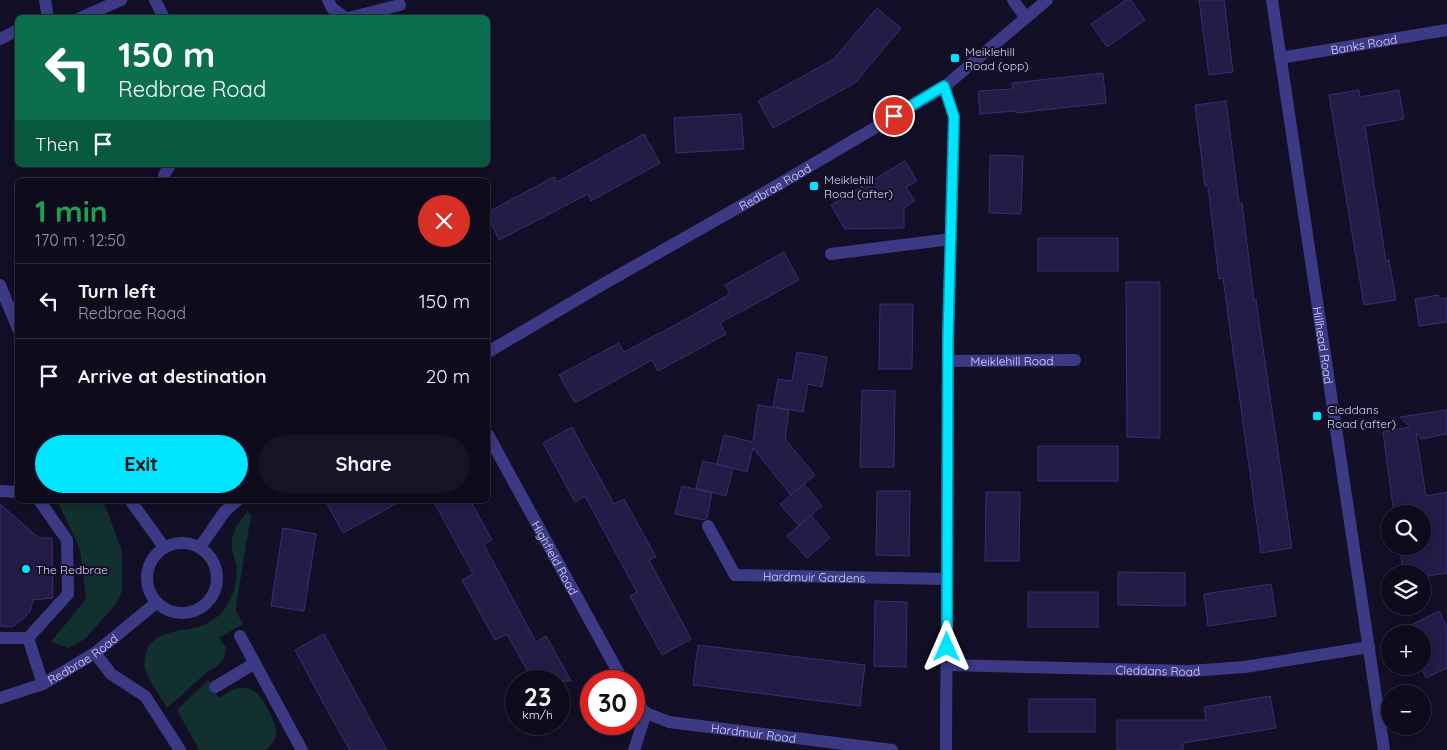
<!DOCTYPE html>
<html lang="en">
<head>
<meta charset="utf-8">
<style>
  :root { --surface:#0e0b1c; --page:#171425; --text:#f1f3f6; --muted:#9b9ba3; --line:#2e2b3b; --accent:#00e5ff }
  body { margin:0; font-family:Quicksand,sans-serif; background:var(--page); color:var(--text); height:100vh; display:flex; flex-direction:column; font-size:19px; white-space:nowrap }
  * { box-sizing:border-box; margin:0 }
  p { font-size:16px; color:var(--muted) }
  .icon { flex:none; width:28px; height:28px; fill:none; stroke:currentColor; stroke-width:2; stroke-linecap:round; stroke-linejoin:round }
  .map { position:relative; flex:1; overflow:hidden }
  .side { position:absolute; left:15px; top:178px; width:475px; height:325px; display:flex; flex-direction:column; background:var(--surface); border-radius:8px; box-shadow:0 2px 8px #0003,0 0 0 1px var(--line) }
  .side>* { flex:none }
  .banner { position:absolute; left:15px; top:15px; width:475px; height:152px; border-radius:8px; box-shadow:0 2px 8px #0003,0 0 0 1px var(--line); background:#0b6e4f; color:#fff; overflow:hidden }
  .controls { position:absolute; left:1381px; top:505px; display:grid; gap:10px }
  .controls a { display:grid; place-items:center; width:50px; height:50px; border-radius:50%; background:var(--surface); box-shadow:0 2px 8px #0003,0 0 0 1px var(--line); font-size:25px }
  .speed { position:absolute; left:505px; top:670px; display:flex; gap:10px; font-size:25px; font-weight:700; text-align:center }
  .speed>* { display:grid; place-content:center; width:65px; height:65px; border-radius:50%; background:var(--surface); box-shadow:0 2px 8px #0003,0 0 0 1px var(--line); line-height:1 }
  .speed small { font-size:12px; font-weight:400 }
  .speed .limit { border:8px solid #d22; background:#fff; color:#111 }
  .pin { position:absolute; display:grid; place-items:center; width:42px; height:42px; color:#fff; margin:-21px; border:2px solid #fff; border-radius:50%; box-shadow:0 1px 5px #0007 }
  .me { position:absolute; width:55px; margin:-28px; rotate:0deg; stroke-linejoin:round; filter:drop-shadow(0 0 4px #0008) }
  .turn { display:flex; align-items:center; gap:18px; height:105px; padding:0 20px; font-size:22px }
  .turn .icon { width:65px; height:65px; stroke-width:2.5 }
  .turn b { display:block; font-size:35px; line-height:42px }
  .then { display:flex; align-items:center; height:48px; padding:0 20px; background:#0003; gap:10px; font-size:19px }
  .round { display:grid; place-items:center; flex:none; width:52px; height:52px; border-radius:26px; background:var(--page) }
  .headline { display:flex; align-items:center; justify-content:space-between; height:85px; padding:0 20px }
  h1 { font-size:30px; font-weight:700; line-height:38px; color:#1e9e55 }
  .action { display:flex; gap:10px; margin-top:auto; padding:10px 20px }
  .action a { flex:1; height:58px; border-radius:30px; background:var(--accent); color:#111; font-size:20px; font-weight:700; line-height:58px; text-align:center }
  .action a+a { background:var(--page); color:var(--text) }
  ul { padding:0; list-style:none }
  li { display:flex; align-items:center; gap:15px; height:75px; padding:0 20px; border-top:1px solid var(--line) }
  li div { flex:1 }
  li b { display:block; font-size:19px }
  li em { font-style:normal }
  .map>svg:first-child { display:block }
  .green { fill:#12302f }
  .building { fill:#241b47; stroke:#3b2d73 }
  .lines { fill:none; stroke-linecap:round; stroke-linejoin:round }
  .minor { stroke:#3d3a85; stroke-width:12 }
  .route-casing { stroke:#0095a6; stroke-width:12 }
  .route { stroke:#00e5ff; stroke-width:9 }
  .poi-dot { fill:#00e5ff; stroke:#130f26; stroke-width:2 }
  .labels { text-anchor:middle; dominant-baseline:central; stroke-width:4; stroke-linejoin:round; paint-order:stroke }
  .street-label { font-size:12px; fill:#d9d4ff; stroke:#130f26 }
  .poi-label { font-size:12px; fill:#d9d4ff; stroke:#130f26; text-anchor:start }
</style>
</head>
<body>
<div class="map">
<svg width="1447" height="750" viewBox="0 0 1447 750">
  <rect width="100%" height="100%" fill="#130f26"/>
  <!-- green -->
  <g class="green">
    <path d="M57,500h46l19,51v41l-7,13 -30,34 -17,9 -17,-6 35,-43 -6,-50z"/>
    <path d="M247,512l4,3 -15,91v5l7,13 -24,14 7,10 -2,10 -4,6 -13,8 -40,36c-7,-12 -16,-24 -21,-36 -3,-6 -1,-13 0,-19 8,-27 42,-19 62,-30 9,-5 17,-12 21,-22 6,-11 9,-24 7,-37 -2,-9 -6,-16 -4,-26 2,-10 9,-18 15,-26z"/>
    <path d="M208,680l11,18c6,-3 13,-9 20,-10 5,-1 11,0 15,3 8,4 22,31 22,40 1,8 -5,15 -11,19h-66l-22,-40z"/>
  </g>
  <!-- building -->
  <g class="building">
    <path d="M1126,0h5l14,20 -38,27 -16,-23z"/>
    <path d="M1199,0h25l9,72 -24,3z"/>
    <path d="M877,8l24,20 -46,55 -82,45 -15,-27 76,-42z"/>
    <path d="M1103,73l3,30 -90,10 -1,-2 -35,3 -2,-23 35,-2 -1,-6z"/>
    <path d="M1359,90l1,7 39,-7 5,29 -39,7 21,135 3,-1 7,40 -32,5 -35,-210z"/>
    <path d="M1226,101l13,102h3l12,98 2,-1 36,248 -31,5 -38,-275 -4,1 -11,-93h-3l-10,-81z"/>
    <path d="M741,114l3,35 -68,4 -2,-35z"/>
    <path d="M644,134l16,29 -69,38 -3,-7 -89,46 -11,-24v-4l66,-35 3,5z"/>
    <path d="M990,155l33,1 -2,58 -32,-1z"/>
    <path d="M905,161l12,20 -11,6 9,14 -11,7v20l-59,1 -14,-24z"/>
    <rect x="1038" y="238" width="80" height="33"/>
    <path d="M784,252l15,28 -79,43 6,11 -68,37 -6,-11 -77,43 -16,-28 60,-32 5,9 53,-28 53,-30 -5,-9z"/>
    <path d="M1126,282h34v156l-33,-1z"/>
    <path d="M1438,295l1,4 8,-1v24l-28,4 -4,-27z"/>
    <path d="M880,304h33l-1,65h-33z"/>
    <path d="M797,352l30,5 -5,30 -14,-3 -5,28 -30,-5 5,-28 14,2z"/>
    <path d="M862,390l33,1 -1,76h-34z"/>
    <path d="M758,405l31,5 -4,29 30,36 -24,20 -38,-47 -6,24 -30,-8 7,-29 29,7z"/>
    <path d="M1447,410v24l-26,5 -5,-6 10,63 21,-4v81l-25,4v-3h-18l-5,-28h23v-32h-28l-11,-82 27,-5 -10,-10z"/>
    <path d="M572,427l42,77 10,-5 32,58 -7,3 42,79 -29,16 -32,-59 7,-4 -52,-96 -10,6 -32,-59z"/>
    <rect x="1038" y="446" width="80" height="35"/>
    <path d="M703,461l30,7 -7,28 -30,-8z"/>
    <path d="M804,484l18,22 -23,20 -19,-22z"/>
    <path d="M682,486l30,7 -5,25 -4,2 -28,-6z"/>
    <path d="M877,491h33l-1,65 -33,-1z"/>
    <path d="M986,492h34l-1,69h-34z"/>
    <path d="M325,500h78l-60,33z"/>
    <path d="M433,500h37l22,40 -8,5 52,97 10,-6 25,45h-38l-26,-47 -12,6 -33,-60 11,-6z"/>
    <path d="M0,504l39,34h13l1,60 -20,2 -3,12 -17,15 -13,-1z"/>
    <path d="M811,515l19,23 -23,20 -20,-22z"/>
    <path d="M283,528l33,6 -12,77 -33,-5z"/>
    <path d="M1118,572l67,1v33l-67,-1z"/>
    <path d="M1271,584l5,32 -68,10 -4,-32z"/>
    <rect x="1028" y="592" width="70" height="35"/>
    <path d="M875,601l32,1 -1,65 -32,-1z"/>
    <path d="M1439,611l8,16v41l-21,10 -6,-12h2v-32h-19l-2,-4z"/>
    <path d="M324,634l37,69 26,47h-37l-18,-31 -37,-69z"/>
    <path d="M698,645l167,20 -5,41 -167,-21z"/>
    <path d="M1270,696l6,32 -93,15v7h-66v-30h89l-2,-13z"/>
    <rect x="1029" y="699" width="66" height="33"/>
  </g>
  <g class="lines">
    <!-- minor -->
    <g class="minor">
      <path d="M45,0l3,18"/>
      <path d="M155,0l9,18"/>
      <path d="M328,0l4,8 13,10"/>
      <path d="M1013,0l13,18"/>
      <path id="s1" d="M1272,0l112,750"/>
      <path d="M80,18l41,-18"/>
      <path d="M348,18l52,-13"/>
      <path d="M0,39l18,-9"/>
      <path id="s2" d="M1280,58l167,-28"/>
      <path d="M944,87l10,30 -6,220 -2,413"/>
      <path d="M164,175l6,-10"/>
      <path d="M831,254l120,-15"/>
      <path d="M0,285l18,44"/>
      <path id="s3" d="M488,352l117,-69 171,-97 168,-99 103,-87"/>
      <path id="s4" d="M948,361l127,-1"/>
      <path id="s5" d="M488,435l135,246"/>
      <path d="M0,491l18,1"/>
      <path d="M39,500l28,40 1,54 -40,44 15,46"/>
      <path d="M130,500l34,47"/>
      <path id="s6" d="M708,526l27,49 212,4"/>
      <circle cx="182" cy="578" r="35"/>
      <path d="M200,547l25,-36 13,-11"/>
      <path d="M240,636l62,114"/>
      <path d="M0,638h28"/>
      <path d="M95,653l16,21 34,22 35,54"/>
      <path id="s7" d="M947,665l242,6 56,-4 124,-20"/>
      <path d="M215,687l40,-24"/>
      <path id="s8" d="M0,698l43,-14 52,-31 61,-50"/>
      <path id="s9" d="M646,713l23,9 223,28"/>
      <path d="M634,750l12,-37 -12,-13"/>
    </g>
  </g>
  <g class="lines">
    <defs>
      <path id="route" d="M894,116l50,-30 10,31 -6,220 -1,310"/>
    </defs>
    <!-- route casing -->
    <use href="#route" class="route-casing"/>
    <!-- route -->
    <use href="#route" class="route"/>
  </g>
  <!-- markers -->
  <g class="poi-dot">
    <rect x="950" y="53" width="10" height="10" rx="2.5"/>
    <rect x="809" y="181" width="10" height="10" rx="2.5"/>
    <rect x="1312" y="411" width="10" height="10" rx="2.5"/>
    <circle cx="26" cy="569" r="5"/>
  </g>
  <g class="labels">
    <!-- street labels -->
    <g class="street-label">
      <text stroke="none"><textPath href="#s2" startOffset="85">Banks Road</textPath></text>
      <text stroke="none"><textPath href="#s3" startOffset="331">Redbrae Road</textPath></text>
      <text stroke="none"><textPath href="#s1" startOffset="349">Hillhead Road</textPath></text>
      <text stroke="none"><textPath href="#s4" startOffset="64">Meiklehill Road</textPath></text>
      <text stroke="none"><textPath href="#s5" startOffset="140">Highfield Road</textPath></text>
      <text stroke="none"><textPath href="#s6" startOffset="135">Hardmuir Gardens</textPath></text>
      <text stroke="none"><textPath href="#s8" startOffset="92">Redbrae Road</textPath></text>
      <text stroke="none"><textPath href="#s7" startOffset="211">Cleddans Road</textPath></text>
      <text stroke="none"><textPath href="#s9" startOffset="110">Hardmuir Road</textPath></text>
    </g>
    <!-- poi labels -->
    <g class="poi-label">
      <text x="965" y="51">Meiklehill<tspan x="965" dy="14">Road (opp)</tspan></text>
      <text x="824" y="179">Meiklehill<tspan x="824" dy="14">Road (after)</tspan></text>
      <text x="1327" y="409">Cleddans<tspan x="1327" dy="14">Road (after)</tspan></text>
      <text x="36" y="569">The Redbrae</text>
    </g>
  </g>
</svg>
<div class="controls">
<a><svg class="icon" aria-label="search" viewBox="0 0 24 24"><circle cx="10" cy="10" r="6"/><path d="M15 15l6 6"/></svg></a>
<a><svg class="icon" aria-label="layers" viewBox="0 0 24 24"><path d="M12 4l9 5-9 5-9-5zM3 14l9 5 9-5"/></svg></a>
<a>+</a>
<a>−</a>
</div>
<div class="speed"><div>23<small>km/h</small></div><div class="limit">30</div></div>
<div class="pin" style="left:894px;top:116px;background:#d93025"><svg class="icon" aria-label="arrive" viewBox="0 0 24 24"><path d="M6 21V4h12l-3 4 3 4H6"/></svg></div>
<svg class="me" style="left:947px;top:647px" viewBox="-20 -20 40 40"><path d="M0-17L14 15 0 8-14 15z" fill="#00e5ff" stroke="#fff" stroke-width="4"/></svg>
<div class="banner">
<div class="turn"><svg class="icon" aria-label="left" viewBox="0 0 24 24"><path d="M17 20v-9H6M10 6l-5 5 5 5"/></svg><div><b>150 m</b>Redbrae Road</div></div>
<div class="then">Then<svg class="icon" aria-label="arrive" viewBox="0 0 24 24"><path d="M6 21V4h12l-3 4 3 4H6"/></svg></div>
</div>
<section class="side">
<div class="headline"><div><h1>1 min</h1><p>170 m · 12:50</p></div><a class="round" style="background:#d93025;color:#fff"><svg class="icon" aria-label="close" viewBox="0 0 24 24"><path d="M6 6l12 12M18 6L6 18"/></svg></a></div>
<ul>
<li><svg class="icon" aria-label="left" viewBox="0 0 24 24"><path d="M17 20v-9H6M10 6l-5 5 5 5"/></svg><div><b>Turn left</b><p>Redbrae Road</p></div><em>150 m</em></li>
<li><svg class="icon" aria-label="arrive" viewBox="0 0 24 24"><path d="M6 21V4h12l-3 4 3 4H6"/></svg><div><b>Arrive at destination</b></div><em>20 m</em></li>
</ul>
<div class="action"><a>Exit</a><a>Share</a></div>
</section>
</div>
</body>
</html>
